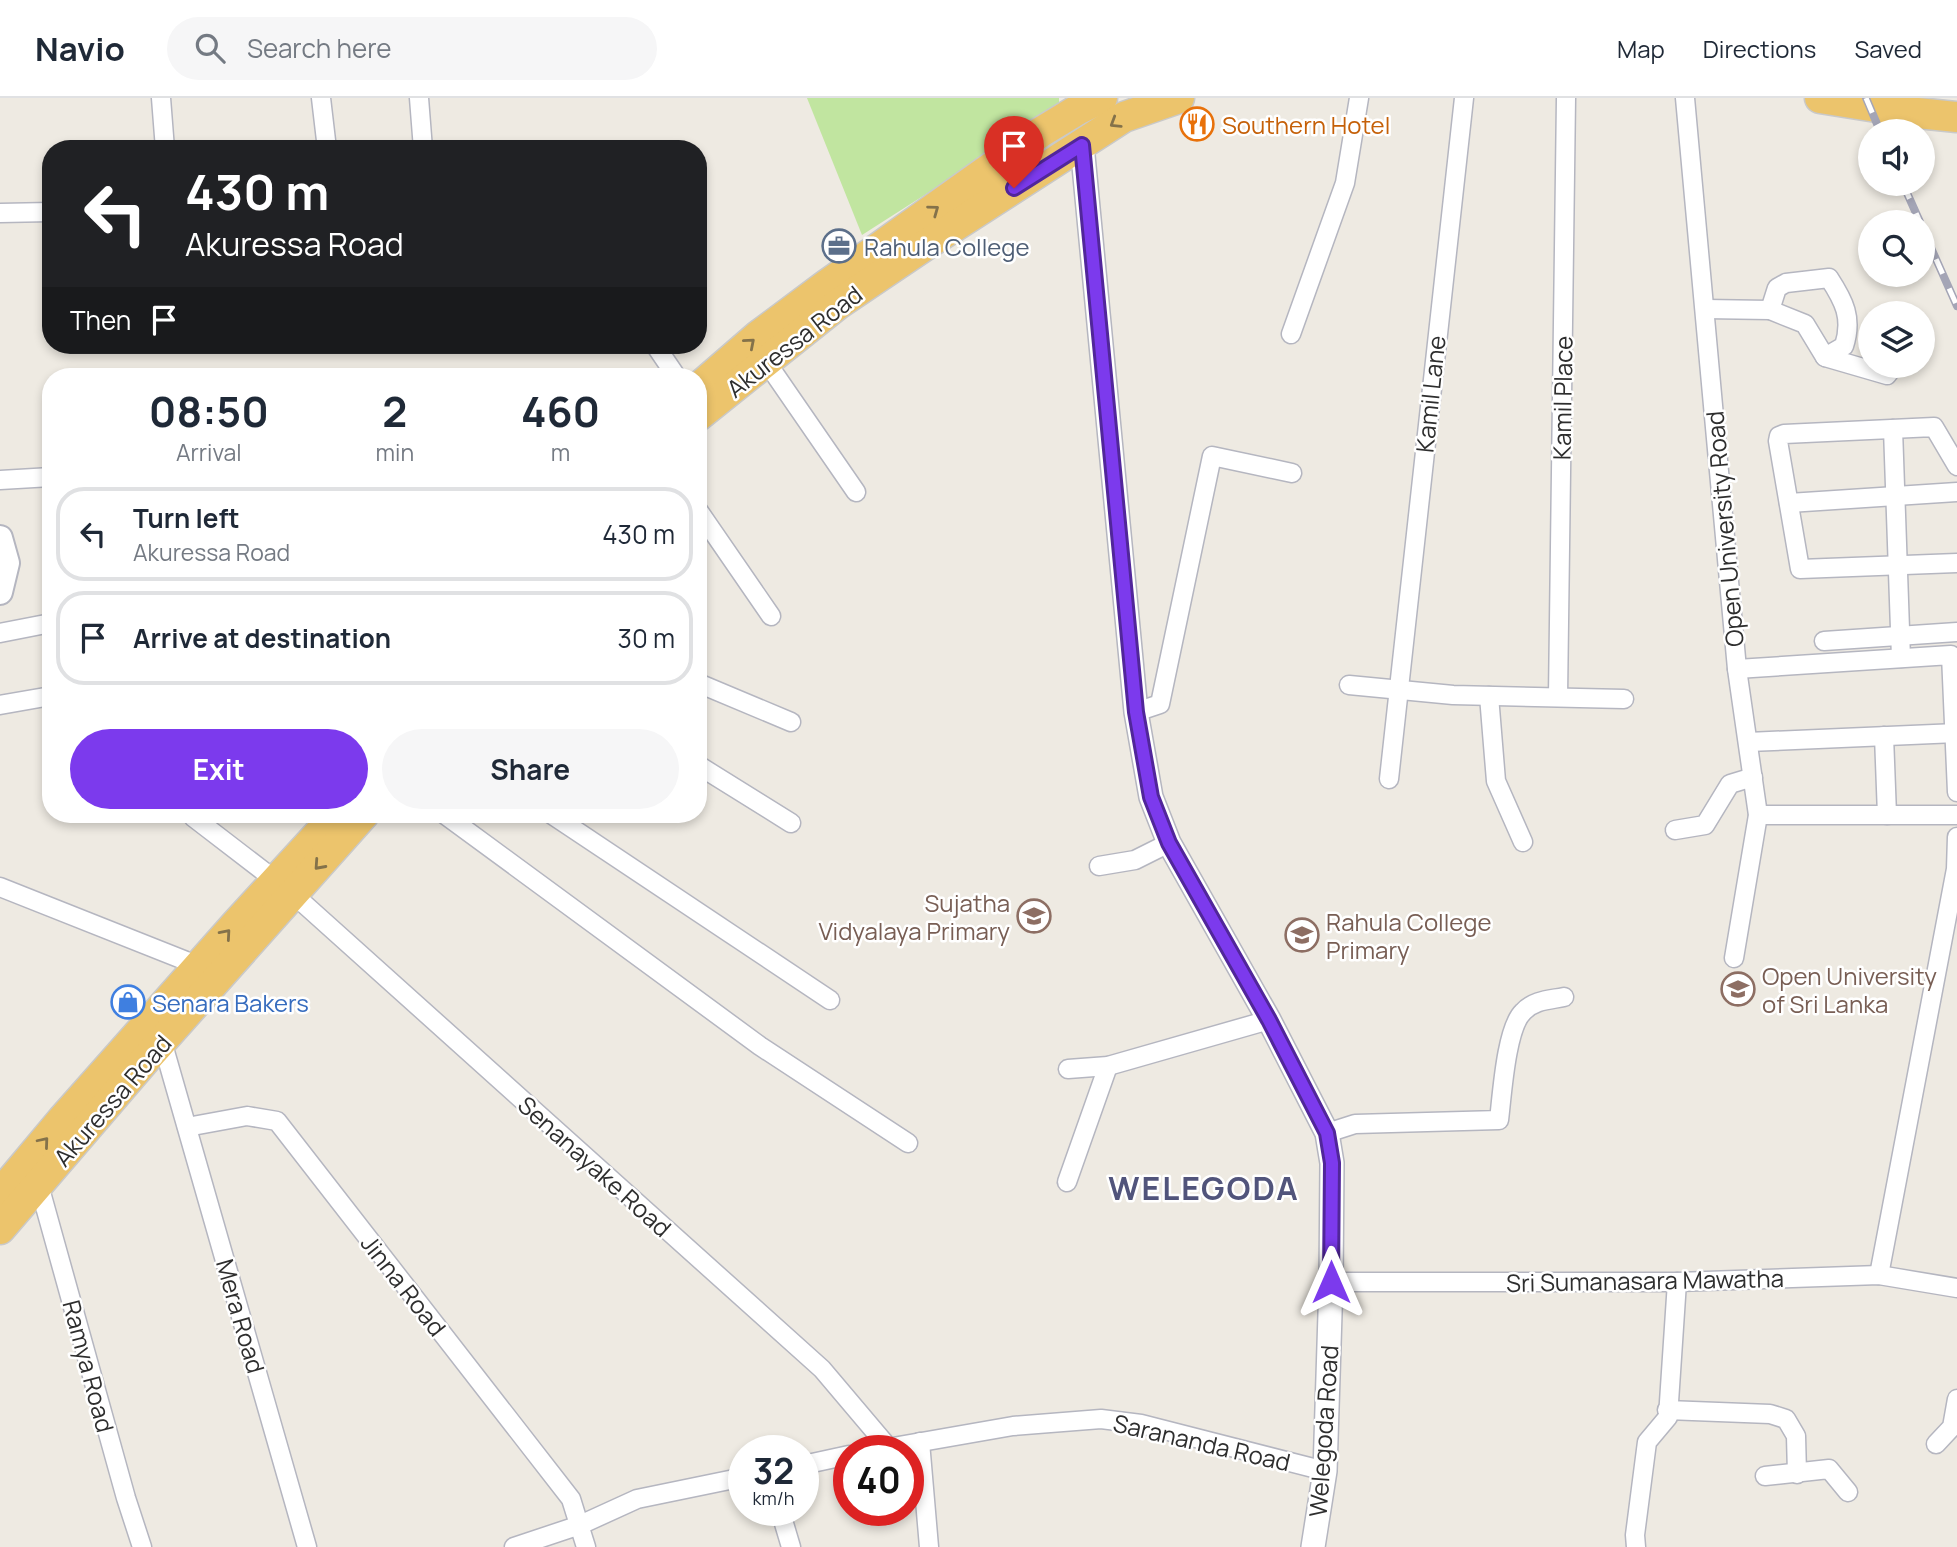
<!DOCTYPE html>
<html lang="en">
<head>
<meta charset="utf-8">
<style>
  :root { --surface:#fff; --page:#f6f6f7; --text:#1f2937; --muted:#747a83; --line:#e0e1e3; --accent:#7c3aed }
  body { margin:0; font-family:Manrope,sans-serif; background:var(--page); color:var(--text); height:100vh; display:flex; flex-direction:column; font-size:26px; white-space:nowrap }
  * { box-sizing:border-box; margin:0 }
  p { font-size:23px; color:var(--muted) }
  .icon { flex:none; width:38px; height:38px; fill:none; stroke:currentColor; stroke-width:2; stroke-linecap:round; stroke-linejoin:round }
  .map { position:relative; flex:1; overflow:hidden }
  .sheet { position:absolute; left:42px; top:270px; width:665px; height:455px; display:flex; flex-direction:column; background:var(--surface); border-radius:28px; box-shadow:0 4px 10px #0003 }
  .sheet>* { flex:none }
  .top-card { position:absolute; left:42px; top:42px; width:665px; height:214px; border-radius:28px; box-shadow:0 4px 10px #0003; background:#202124; color:#fff; overflow:hidden }
  .tools { position:absolute; left:1858px; top:21px; display:grid; gap:14px }
  .tools a { display:grid; place-items:center; width:77px; height:77px; border-radius:50%; background:var(--surface); box-shadow:0 4px 10px #0003; font-size:35px }
  .speed { position:absolute; left:728px; top:1337px; display:flex; gap:14px; font-size:35px; font-weight:700; text-align:center }
  .speed>* { display:grid; place-content:center; width:91px; height:91px; border-radius:50%; background:var(--surface); box-shadow:0 4px 10px #0003; line-height:1 }
  .speed small { font-size:18px; font-weight:400 }
  .speed .limit { border:10px solid #d22; background:#fff; color:#111 }
  .pin { position:absolute; display:grid; place-items:center; width:60px; height:60px; color:#fff; margin:-72px -30px; border-radius:50% 50% 50% 0; rotate:-45deg; box-shadow:0 0 7px #0007 }
  .pin .icon { rotate:45deg }
  .me { position:absolute; width:77px; margin:-38px; rotate:0deg; stroke-linejoin:round; filter:drop-shadow(0 0 5px #0008) }
  .turn { display:flex; align-items:center; gap:24px; height:147px; padding:0 28px; font-size:32px }
  .turn .icon { width:91px; height:91px; stroke-width:2.5 }
  .turn b { display:block; font-size:49px; line-height:60px }
  .then { display:flex; align-items:center; height:66px; padding:0 28px; background:#0003; gap:14px; font-size:26px }
  .eta { display:flex; justify-content:space-evenly; align-items:center; height:119px; text-align:center }
  .eta b { font-size:42px; font-weight:700; line-height:49px }
  .action { display:flex; gap:14px; margin-top:auto; padding:14px 28px }
  .action a { flex:1; height:80px; border-radius:42px; background:var(--accent); color:#fff; font-size:28px; font-weight:700; line-height:80px; text-align:center }
  .action a+a { background:var(--page); color:var(--text) }
  ul { padding:0; list-style:none }
  li { display:flex; align-items:center; gap:21px; height:94px; margin:0 14px 10px; padding:0 14px; border:4px solid var(--line); border-radius:28px }
  li div { flex:1 }
  li b { display:block; font-size:26px }
  li em { font-style:normal }
  header { display:flex; align-items:center; gap:42px; box-sizing:border-box; height:98px; padding:0 35px; background:var(--surface); border-bottom:2px solid var(--line) }
  header strong { font-size:33px }
  nav { display:flex; gap:38px; margin-inline-start:auto; font-size:24px }
  .search { width:490px; height:63px; background:var(--page); display:flex; align-items:center; gap:18px; box-sizing:border-box; padding:0 24px; border-radius:38px; color:var(--muted); font-size:26px }
  .map>svg:first-child { display:block }
  .pitch { fill:#c1e5a0 }
  .lines { fill:none; stroke-linecap:round; stroke-linejoin:round }
  .minor-casing { stroke:#b5b6c0; stroke-width:21 }
  .tertiary-casing { stroke:#b5b6c0; stroke-width:26 }
  .secondary-casing { stroke:#b5b6c0; stroke-width:28 }
  .trunk-casing { stroke:#c9c9c9; stroke-width:33 }
  .minor { stroke:#fff; stroke-width:18 }
  .tertiary { stroke:#fff; stroke-width:23 }
  .secondary { stroke:#fff; stroke-width:24 }
  .trunk { stroke:#ecc46c; stroke-width:30 }
  .rail-casing { stroke:#a4a5b6; stroke-width:8 }
  .rail { stroke:#fff; stroke-width:5; stroke-dasharray:16; stroke-linecap:butt }
  .oneway { stroke:#84724a }
  .route-casing { stroke:#51269a; stroke-width:18 }
  .route { stroke:#7c3aed; stroke-width:12 }
  .labels { text-anchor:middle; dominant-baseline:central; stroke-width:5; stroke-linejoin:round; paint-order:stroke }
  .food-label { font-size:24px; fill:#c56008; stroke:#fff; text-anchor:start }
  .service-label { font-size:24px; fill:#4e5e75; stroke:#fff; text-anchor:start }
  .street-label { font-size:24px; fill:#2e2e2e; stroke:#fff }
  .education-label { font-size:24px; fill:#785e54; stroke:#fff; text-anchor:start }
  .shop-label { font-size:24px; fill:#366cbe; stroke:#fff; text-anchor:start }
  .district-label { font-size:32px; font-weight:bold; letter-spacing:2px; fill:#51547b; stroke:#fff }
</style>
</head>
<body>
<header>
<strong>Navio</strong>
<div class="search"><svg class="icon" aria-label="search" viewBox="0 0 24 24"><circle cx="10" cy="10" r="6"/><path d="M15 15l6 6"/></svg>Search here</div>
<nav><a>Map</a><a>Directions</a><a>Saved</a></nav>
</header>
<div class="map">
<svg width="1957" height="1449" viewBox="0 0 1957 1449">
  <rect width="100%" height="100%" fill="#eeeae2"/>
  <!-- pitch -->
  <path class="pitch" d="M807,0h252v11l-197,126z"/>
  <g class="lines">
    <defs>
      <g id="minor">
        <path d="M161,0l4,51"/>
        <path d="M321,0l6,51"/>
        <path d="M419,0l4,51"/>
        <path d="M1685,0l52,571 21,146 -24,143"/>
        <path d="M0,115l51,-1"/>
        <path d="M1705,211l65,1 35,14 20,33 62,18 6,-8"/>
        <path d="M1770,212l7,-22 9,-5 43,-5c15,23 24,40 15,68l-19,11"/>
        <path d="M1291,236l54,-151 14,-85"/>
        <path d="M655,247l21,31"/>
        <path d="M765,262l91,132"/>
        <path d="M1893,331l8,229"/>
        <path d="M1957,368l-23,-39 -150,7 -5,2 -1,5 22,128 157,-6"/>
        <path d="M0,382l51,-3"/>
        <path d="M1789,405l168,-11"/>
        <path d="M698,412l73,106"/>
        <path d="M0,535l51,-10"/>
        <path d="M1824,543l133,-9"/>
        <path d="M1737,571l214,-14 6,137"/>
        <path d="M698,585l93,39"/>
        <path d="M1349,587l104,10 171,4"/>
        <path d="M1489,598l7,85 27,61"/>
        <path d="M1558,599l8,-599"/>
        <path d="M0,607l51,-9"/>
        <path d="M1136,614l24,-8 52,-248 80,17"/>
        <path d="M1884,638l3,79"/>
        <path d="M1748,644l209,-9"/>
        <path d="M698,667l93,58"/>
        <path d="M1389,681l75,-681"/>
        <path d="M444,716l316,232 148,97"/>
        <path d="M551,716l279,186"/>
        <path d="M1758,717h199"/>
        <path d="M193,719l82,63"/>
        <path d="M1675,732l30,-5 25,-41 23,-7"/>
        <path d="M1099,768l36,-6 34,-17"/>
        <path d="M0,789l199,79"/>
        <path d="M293,796l529,475 66,78"/>
        <path d="M160,936l147,513"/>
        <path d="M1068,971l40,-3 161,-46"/>
        <path d="M187,1029l60,-11 30,5 294,378 15,48"/>
        <path d="M1327,1035l28,-9 144,-4c3,-24 7,-92 24,-108 11,-12 26,-12 41,-15"/>
        <path d="M1067,1084l41,-116"/>
        <path d="M39,1087l87,313 16,49"/>
        <path d="M1879,1177l77,-406 1,-32"/>
        <path d="M1331,1184h346l202,-7 78,13"/>
        <path d="M1667,1312l103,4 16,5 10,17 1,38"/>
        <path d="M920,1344l9,105"/>
        <path d="M1936,1346l16,-17 5,-28"/>
        <path d="M870,1353l143,-25 88,-7 40,5 184,47"/>
        <path d="M803,1367l46,-10"/>
        <path d="M1765,1378l64,-7 19,23"/>
        <path d="M780,1412l11,37"/>
        <path d="M514,1449l66,-22 57,-26 107,-22"/>
        <path d="M1636,1449l-1,-12 12,-93 21,-25 9,-135"/>
      </g>
      <path id="tertiary" d="M1082,47l54,567 15,85 18,46 100,177 58,113 5,30 -1,119 -6,189 -12,76"/>
      <path id="secondary" d="M0,440l7,25 -7,29"/>
      <g id="trunk">
        <path d="M1820,0l88,14 49,5"/>
        <path d="M698,290l60,-52 67,-50 216,-154 38,-23 23,-11"/>
        <path d="M698,318l140,-112 89,-60 197,-127 55,-19"/>
        <path d="M0,1096l62,-74 174,-196 101,-110"/>
        <path d="M0,1131l145,-169 219,-246"/>
      </g>
    </defs>
    <!-- minor casing -->
    <use href="#minor" class="minor-casing"/>
    <!-- tertiary casing -->
    <use href="#tertiary" class="tertiary-casing"/>
    <!-- secondary casing -->
    <use href="#secondary" class="secondary-casing"/>
    <!-- trunk casing -->
    <use href="#trunk" class="trunk-casing"/>
    <!-- minor -->
    <use href="#minor" class="minor"/>
    <!-- tertiary -->
    <use href="#tertiary" class="tertiary"/>
    <!-- secondary -->
    <use href="#secondary" class="secondary"/>
    <!-- trunk -->
    <use href="#trunk" class="trunk"/>
    <defs>
      <g id="rail">
        <path d="M1866,0l14,33"/>
        <path d="M1903,86l17,38"/>
        <path d="M1923,132l34,76"/>
      </g>
    </defs>
    <!-- rail casing -->
    <use href="#rail" class="rail-casing"/>
    <!-- rail -->
    <use href="#rail" class="rail"/>
  </g>
  <!-- one-way arrows -->
  <defs><path id="oneway-chevron" d="M-2-3.5L2.5 0L-2 3.5" fill="none" stroke-width="1.6" stroke-linecap="round" stroke-linejoin="round" transform="scale(1.75)"/></defs>
  <g class="oneway">
    <use href="#oneway-chevron" transform="translate(1115 25) rotate(148)"/>
    <use href="#oneway-chevron" transform="translate(934 112) rotate(-36)"/>
    <use href="#oneway-chevron" transform="translate(750 245) rotate(-41)"/>
    <use href="#oneway-chevron" transform="translate(319 767) rotate(132)"/>
    <use href="#oneway-chevron" transform="translate(226 836) rotate(-49)"/>
    <use href="#oneway-chevron" transform="translate(44 1044) rotate(-50)"/>
  </g>
  <g class="lines">
    <defs>
      <path id="route" d="M1014,90l68,-43 54,567 15,85 18,46 100,177 58,113 5,30 -1,119"/>
    </defs>
    <!-- route casing -->
    <use href="#route" class="route-casing"/>
    <!-- route -->
    <use href="#route" class="route"/>
  </g>
  <!-- icons -->
  <defs>
    <symbol id="restaurant-ring" viewBox="-11 -11 22 22"><circle r="9.5" fill="#fff" stroke="#e8710a" stroke-width="1.5"/><path d="M-5-6h1v4h1v-4h1v4h1v-4h1v5L-1.5 .5V6h-2V.5L-5-1ZM5-6V6H3V1.5H1.5Q1.5-4 5-6Z" fill="#e8710a"/></symbol>
    <symbol id="office-ring" viewBox="-11 -11 22 22"><circle r="9.5" fill="#fff" stroke="#5c6f8a" stroke-width="1.5"/><path d="M-6-3h4V-5.5h4V-3h4V5H-6ZM-1-4.5V-3h2v-1.5ZM-6 0V1H6V0Z" fill="#5c6f8a"/></symbol>
    <symbol id="school-ring" viewBox="-11 -11 22 22"><circle r="9.5" fill="#fff" stroke="#8d6e63" stroke-width="1.5"/><path d="M0-5L7-2L0 1L-7-2ZM-4 1L0 2.5L4 1V4Q0 6-4 4Z" fill="#8d6e63"/></symbol>
    <symbol id="university-ring" viewBox="-11 -11 22 22"><circle r="9.5" fill="#fff" stroke="#8d6e63" stroke-width="1.5"/><path d="M0-5L7-2L0 1L-7-2ZM-4 1L0 2.5L4 1V4Q0 6-4 4Z" fill="#8d6e63"/></symbol>
    <symbol id="shop-ring" viewBox="-11 -11 22 22"><circle r="9.5" fill="#fff" stroke="#3f7fe0" stroke-width="1.5"/><path d="M-5-2.5h2.3a2.7 3.5 0 0 1 5.4 0H5L5.5 6h-11ZM-1.5-2.5h3a1.5 2.3 0 0 0-3 0Z" fill="#3f7fe0"/></symbol>
  </defs>
  <g fill-rule="evenodd">
    <use href="#restaurant-ring" x="1178" y="7" width="38" height="38"/>
    <use href="#office-ring" x="820" y="129" width="38" height="38"/>
    <use href="#school-ring" x="1015" y="799" width="38" height="38"/>
    <use href="#school-ring" x="1283" y="818" width="38" height="38"/>
    <use href="#university-ring" x="1719" y="872" width="38" height="38"/>
    <use href="#shop-ring" x="109" y="885" width="38" height="38"/>
  </g>
  <g class="labels">
    <!-- food labels -->
    <g class="food-label">
      <text x="1222" y="26">Southern Hotel</text>
    </g>
    <!-- service labels -->
    <g class="service-label">
      <text x="864" y="148">Rahula College</text>
    </g>
    <!-- street labels -->
    <g class="street-label">
      <text transform="translate(794 243) rotate(-38)">Akuressa Road</text>
      <text transform="translate(1430 296) rotate(-84)">Kamil Lane</text>
      <text transform="translate(1562 300) rotate(-89)">Kamil Place</text>
      <text transform="translate(1724 431) rotate(-95)">Open University Road</text>
      <text transform="translate(112 1002) rotate(-49)">Akuressa Road</text>
      <text transform="translate(595 1068) rotate(42)">Senanayake Road</text>
      <text transform="translate(1645 1182) rotate(-1)">Sri Sumanasara Mawatha</text>
      <text transform="translate(404 1187) rotate(52)">Jinna Road</text>
      <text transform="translate(241 1218) rotate(74)">Mera Road</text>
      <text transform="translate(89 1268) rotate(75)">Ramya Road</text>
      <text transform="translate(1323 1333) rotate(-86)">Welegoda Road</text>
      <text transform="translate(1202 1344) rotate(13)">Sarananda Road</text>
    </g>
    <!-- education labels -->
    <g class="education-label">
      <text x="1010" y="804" text-anchor="end">Sujatha<tspan x="1010" dy="28">Vidyalaya Primary</tspan></text>
      <text x="1326" y="823">Rahula College<tspan x="1326" dy="28">Primary</tspan></text>
      <text x="1762" y="877">Open University<tspan x="1762" dy="28">of Sri Lanka</tspan></text>
    </g>
    <!-- shop labels -->
    <g class="shop-label">
      <text x="152" y="904">Senara Bakers</text>
    </g>
    <!-- district labels -->
    <g class="district-label">
      <text x="1204" y="1090">WELEGODA</text>
    </g>
  </g>
</svg>
<div class="tools">
<a><svg class="icon" aria-label="sound" viewBox="0 0 24 24"><path d="M4 9h4l5-4v14l-5-4H4zM17 9q2 3 0 6"/></svg></a>
<a><svg class="icon" aria-label="search" viewBox="0 0 24 24"><circle cx="10" cy="10" r="6"/><path d="M15 15l6 6"/></svg></a>
<a><svg class="icon" aria-label="layers" viewBox="0 0 24 24"><path d="M12 4l9 5-9 5-9-5zM3 14l9 5 9-5"/></svg></a>
</div>
<div class="speed"><div>32<small>km/h</small></div><div class="limit">40</div></div>
<div class="pin" style="left:1014px;top:90px;background:#d93025"><svg class="icon" aria-label="arrive" viewBox="0 0 24 24"><path d="M6 21V4h12l-3 4 3 4H6"/></svg></div>
<svg class="me" style="left:1331px;top:1184px" viewBox="-20 -20 40 40"><path d="M0-17L14 15 0 8-14 15z" fill="#7c3aed" stroke="#fff" stroke-width="4"/></svg>
<div class="top-card">
<div class="turn"><svg class="icon" aria-label="left" viewBox="0 0 24 24"><path d="M17 20v-9H6M10 6l-5 5 5 5"/></svg><div><b>430 m</b>Akuressa Road</div></div>
<div class="then">Then<svg class="icon" aria-label="arrive" viewBox="0 0 24 24"><path d="M6 21V4h12l-3 4 3 4H6"/></svg></div>
</div>
<section class="sheet">
<div class="eta">
<div><b>08:50</b><p>Arrival</p></div>
<div><b>2</b><p>min</p></div>
<div><b>460</b><p>m</p></div>
</div>
<ul>
<li><svg class="icon" aria-label="left" viewBox="0 0 24 24"><path d="M17 20v-9H6M10 6l-5 5 5 5"/></svg><div><b>Turn left</b><p>Akuressa Road</p></div><em>430 m</em></li>
<li><svg class="icon" aria-label="arrive" viewBox="0 0 24 24"><path d="M6 21V4h12l-3 4 3 4H6"/></svg><div><b>Arrive at destination</b></div><em>30 m</em></li>
</ul>
<div class="action"><a>Exit</a><a>Share</a></div>
</section>
</div>
</body>
</html>
